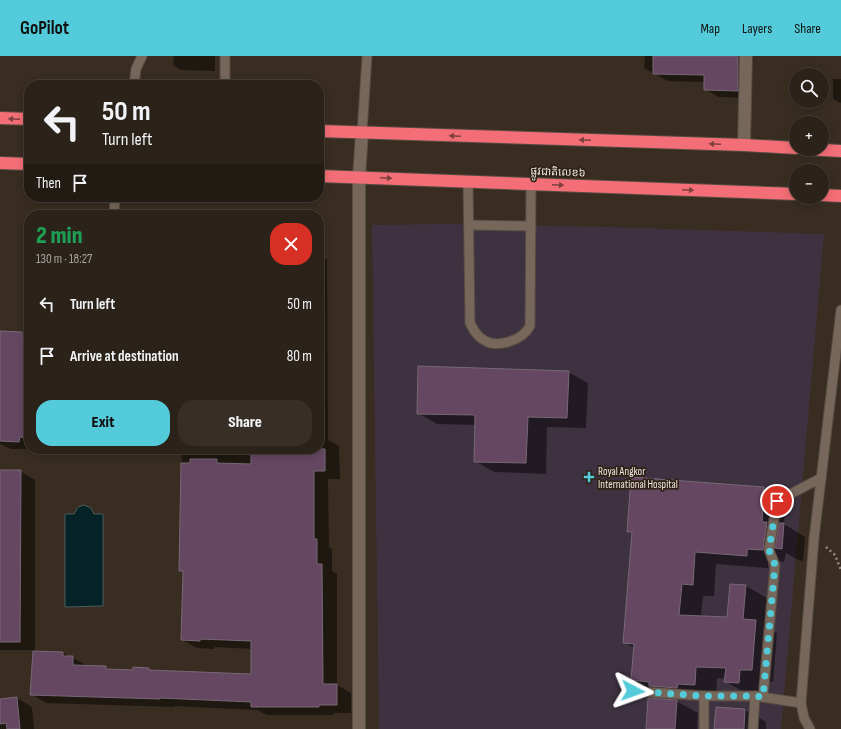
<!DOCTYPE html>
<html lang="en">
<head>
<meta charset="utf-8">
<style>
  :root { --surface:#2b2219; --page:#372f26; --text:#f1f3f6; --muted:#a6a4a2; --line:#473f38; --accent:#53cbda }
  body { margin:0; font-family:"Sofia Sans Condensed","Noto Sans Khmer",sans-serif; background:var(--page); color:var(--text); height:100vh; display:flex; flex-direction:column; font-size:15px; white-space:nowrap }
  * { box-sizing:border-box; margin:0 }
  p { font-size:13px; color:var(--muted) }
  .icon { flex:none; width:22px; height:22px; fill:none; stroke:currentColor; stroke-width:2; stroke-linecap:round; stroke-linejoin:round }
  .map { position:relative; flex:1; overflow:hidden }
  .side { position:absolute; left:24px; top:154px; width:300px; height:244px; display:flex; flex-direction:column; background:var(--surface); border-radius:16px; box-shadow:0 2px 10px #0003,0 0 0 1px var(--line) }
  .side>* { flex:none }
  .top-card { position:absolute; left:24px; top:24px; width:300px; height:122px; border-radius:16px; box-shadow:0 2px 10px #0003,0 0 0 1px var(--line); background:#2b2219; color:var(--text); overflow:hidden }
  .tools { position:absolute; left:789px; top:12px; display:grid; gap:8px }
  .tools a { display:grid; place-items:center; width:40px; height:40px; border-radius:50%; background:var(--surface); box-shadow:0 2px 10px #0003,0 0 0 1px var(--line); font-size:20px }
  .pin { position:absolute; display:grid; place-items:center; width:34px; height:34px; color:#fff; margin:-17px; border:2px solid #fff; border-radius:50%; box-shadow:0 1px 4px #0007 }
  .me { position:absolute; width:44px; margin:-22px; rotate:94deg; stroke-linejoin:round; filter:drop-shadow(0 0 3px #0008) }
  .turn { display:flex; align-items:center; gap:14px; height:84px; padding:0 12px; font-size:18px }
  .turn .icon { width:52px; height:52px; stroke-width:2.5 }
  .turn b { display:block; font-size:28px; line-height:34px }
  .then { display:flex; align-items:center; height:38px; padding:0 12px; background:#0003; gap:8px; font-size:15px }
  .round { display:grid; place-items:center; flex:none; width:42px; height:42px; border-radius:16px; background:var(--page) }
  .overview { display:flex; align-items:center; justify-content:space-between; height:68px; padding:0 12px }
  h1 { font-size:24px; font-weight:800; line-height:30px; color:#1e9e55 }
  .action { display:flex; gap:8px; margin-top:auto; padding:8px 12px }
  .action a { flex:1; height:46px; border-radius:16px; background:var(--accent); color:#111; font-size:16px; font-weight:800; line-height:46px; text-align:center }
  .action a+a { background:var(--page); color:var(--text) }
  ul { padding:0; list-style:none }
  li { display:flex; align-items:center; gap:12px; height:52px; padding:0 12px }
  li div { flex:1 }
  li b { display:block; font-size:15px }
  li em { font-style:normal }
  header { display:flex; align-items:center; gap:24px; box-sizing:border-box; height:56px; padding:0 20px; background:var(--accent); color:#111 }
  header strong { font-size:19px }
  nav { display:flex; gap:22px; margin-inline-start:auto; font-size:14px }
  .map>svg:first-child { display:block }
  .medical { fill:#3e3241 }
  .water { fill:#052227; stroke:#4b5d5e }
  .shadow { fill:#0007 }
  .building { fill:#654762; stroke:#776875 }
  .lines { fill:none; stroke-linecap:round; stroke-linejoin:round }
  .lane-casing { stroke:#564b41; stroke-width:11 }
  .street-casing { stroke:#564b41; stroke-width:14 }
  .highway-casing { stroke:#564b41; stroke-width:14 }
  .path { stroke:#968c83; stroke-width:2.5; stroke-dasharray:2 3; stroke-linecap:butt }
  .lane { stroke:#76675a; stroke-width:9 }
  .street { stroke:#76675a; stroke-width:12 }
  .highway { stroke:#f46e77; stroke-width:12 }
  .oneway { fill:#7e413d }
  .route { stroke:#53cbda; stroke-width:7; stroke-dasharray:0 12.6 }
  .poi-dot { fill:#53cbda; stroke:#2f2317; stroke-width:1.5 }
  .labels { text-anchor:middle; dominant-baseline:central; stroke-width:3.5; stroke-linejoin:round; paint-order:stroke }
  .street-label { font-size:11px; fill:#eee6df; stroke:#2f2317 }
  .poi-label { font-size:11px; fill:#eee6df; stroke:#2f2317; text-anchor:start }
</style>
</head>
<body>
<header>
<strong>GoPilot</strong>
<nav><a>Map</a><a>Layers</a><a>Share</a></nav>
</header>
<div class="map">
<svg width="841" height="673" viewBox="0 0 841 673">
  <rect width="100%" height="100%" fill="#392d21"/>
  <!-- medical -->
  <path class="medical" d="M447,168l160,3 217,7 -43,495h-402l-7,-504z"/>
  <!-- water -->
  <path class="water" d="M84,449l7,3 3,6h9v92l-38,1v-93h9l4,-7z"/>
  <!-- shadow -->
  <g class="shadow">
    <path d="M174,0h41v15l-34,-1 -8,-5z"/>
    <path d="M645,0h105v2l4,2 -2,4v34l-33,-1 -14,-8v-7l-37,-1 -24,-13z"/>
    <path d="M833,23h8v24l-8,-4z"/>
    <path d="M319,199l8,4 1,181 11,6 1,33h-12l1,68 3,2v22l5,3v111l14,8v20h-17v2h-67l-10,-5 -83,-4v1l-128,-4 -15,-9 3,-44h-34v-179h20l15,9v172l28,1 25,13 17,1 6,3 23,1 14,-2 4,2 100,4v-26l-38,-2v2l-17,-1 -14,-8 1,-68 -4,-2 2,-121h137z"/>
    <path d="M0,276l22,1 7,4v112h5h-23l-11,-5z"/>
    <path d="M568,316l20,11 -2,45 -39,-1 -1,47 -52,-2 -19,-11 1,-36 -39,-1 -19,-11z"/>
    <path d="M764,432l21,12 -1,24 21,13 -2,24 -5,-1 -12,-7 -2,9 -16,-2v8l-52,-4 -2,32h-11l-2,21 27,1 2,-33 16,1 21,12 -2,28 12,7 -4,49 -11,-1 -1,14 -14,-1 -22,-13 1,-2 -9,-1 -1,19 -63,-5 -21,-12 2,-32 -10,-6 9,-108 -5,-2z"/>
    <path d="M17,642l15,9 2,22h-34v-29z"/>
    <path d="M676,645l22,12 -1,16h-50z"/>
    <path d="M717,652l28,2 21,12v7h-51z"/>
  </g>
  <!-- building -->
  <g class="building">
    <path d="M653,0h85v35l-34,-1v-15l-51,-1z"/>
    <path d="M0,275l22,1v4h7v102l-9,-1 -1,5 -19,-1z"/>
    <path d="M418,310l151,5 -2,47 -39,-1 -2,46 -52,-1 1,-47 -58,-1z"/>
    <path d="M251,393h74v22h-11v68h3v25h5l1,120h14v21h-18v2h-68v-5l-91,-4v1l-130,-4 3,-44 30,1v4h10v9l33,1v3l27,1v-3l16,1v2l102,4v-33l-51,-2v2l-19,-1 2,-69h-4l2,-108h9v-4h27v4l34,1z"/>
    <path d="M0,414h21l-1,172h-20z"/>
    <path d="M631,421l133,10 -2,35h5l-4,28 -16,-1v7l-52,-4 -2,33 -11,-1 -3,31 48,2 3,-33 16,1 -3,34 13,1 -4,50h-12l-1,13 -15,-1 2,-14 -30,-1 -1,18 -17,-1 -1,4 -28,-2v-4l-18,-2 3,-36 -11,-1 9,-111h-5z"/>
    <path d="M779,467h5l-2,26 -7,-1z"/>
    <path d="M17,641l3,32h-13l-1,-6 -6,1v-25z"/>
    <path d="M648,642l29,2 -2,29h-29z"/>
    <path d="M716,651l29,2 -1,20h-30z"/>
  </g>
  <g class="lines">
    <defs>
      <g id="lane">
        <path d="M225,0v29"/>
        <path d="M134,29l2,-16 6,-13"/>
        <path d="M362,77l5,-77"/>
        <path d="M468,125l2,142c3,6 5,11 11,15 14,12 41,3 49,-12l1,-142"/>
        <path d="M114,159l1,-18"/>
        <path d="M469,169l62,1"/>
        <path d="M633,635l71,5h51l46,7 13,-165 27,-228"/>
        <path d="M763,641l12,-132 -6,-15 8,-49 44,-23"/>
        <path d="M801,647l3,15 6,11"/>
        <path d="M704,673v-33"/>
        <path d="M753,673l2,-33"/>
      </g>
      <g id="street">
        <path d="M744,89l2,-89"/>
        <path d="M359,673v-552l3,-44"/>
      </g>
      <g id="highway">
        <path d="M0,62l29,1"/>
        <path d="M319,75l425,14 52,3"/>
        <path d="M804,93l37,2"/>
        <path d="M0,107l29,1"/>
        <path d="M319,120l477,18"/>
        <path d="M822,139l19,1"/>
      </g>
    </defs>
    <!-- lane casing -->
    <use href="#lane" class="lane-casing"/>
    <!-- street casing -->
    <use href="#street" class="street-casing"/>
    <!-- highway casing -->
    <use href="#highway" class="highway-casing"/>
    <!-- path -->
    <path class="path" d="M826,491l9,8 6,15"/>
    <!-- lane -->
    <use href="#lane" class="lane"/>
    <!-- street -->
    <use href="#street" class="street"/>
    <!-- highway -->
    <use href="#highway" class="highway"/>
  </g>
  <!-- one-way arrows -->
  <defs><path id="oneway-solid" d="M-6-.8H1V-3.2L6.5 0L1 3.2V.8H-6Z"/></defs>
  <g class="oneway">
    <use href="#oneway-solid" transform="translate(14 63) rotate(-178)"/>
    <use href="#oneway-solid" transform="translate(455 80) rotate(-178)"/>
    <use href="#oneway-solid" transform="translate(585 84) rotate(-178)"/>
    <use href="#oneway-solid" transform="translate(715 88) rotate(-178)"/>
    <use href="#oneway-solid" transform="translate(386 122) rotate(2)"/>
    <use href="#oneway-solid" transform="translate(558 129) rotate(2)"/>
    <use href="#oneway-solid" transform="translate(688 134) rotate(2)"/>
  </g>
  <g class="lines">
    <!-- route -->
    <path class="route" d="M633,635l71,5h50l9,1 12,-132 -6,-15 8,-49"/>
  </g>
  <!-- markers -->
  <path class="poi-dot" d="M587 415h4v4h4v4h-4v4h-4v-4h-4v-4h4z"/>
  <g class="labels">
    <!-- street labels -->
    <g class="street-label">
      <text transform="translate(558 116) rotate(2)">ផ្លូវជាតិលេខ៦</text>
    </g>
    <!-- poi labels -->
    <g class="poi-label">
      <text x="598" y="415">Royal Angkor<tspan x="598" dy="13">International Hospital</tspan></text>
    </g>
  </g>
</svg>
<div class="tools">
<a><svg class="icon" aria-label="search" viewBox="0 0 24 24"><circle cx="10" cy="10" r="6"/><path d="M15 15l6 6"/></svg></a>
<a>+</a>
<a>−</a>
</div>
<div class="pin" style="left:777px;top:445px;background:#d93025"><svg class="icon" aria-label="arrive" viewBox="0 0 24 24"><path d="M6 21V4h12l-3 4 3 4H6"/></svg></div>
<svg class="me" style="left:633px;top:635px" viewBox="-20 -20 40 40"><path d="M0-17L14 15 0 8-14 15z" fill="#53cbda" stroke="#fff" stroke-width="4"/></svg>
<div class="top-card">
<div class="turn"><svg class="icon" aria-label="left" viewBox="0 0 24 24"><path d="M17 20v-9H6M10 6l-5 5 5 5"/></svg><div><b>50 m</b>Turn left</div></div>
<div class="then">Then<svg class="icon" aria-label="arrive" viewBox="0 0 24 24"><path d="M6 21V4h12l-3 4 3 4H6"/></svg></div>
</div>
<section class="side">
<div class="overview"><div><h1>2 min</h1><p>130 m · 18:27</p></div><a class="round" style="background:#d93025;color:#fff"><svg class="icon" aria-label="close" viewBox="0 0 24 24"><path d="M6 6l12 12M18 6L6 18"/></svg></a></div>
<ul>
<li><svg class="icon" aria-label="left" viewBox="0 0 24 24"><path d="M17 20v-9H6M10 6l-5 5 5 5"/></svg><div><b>Turn left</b></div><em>50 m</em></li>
<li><svg class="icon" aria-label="arrive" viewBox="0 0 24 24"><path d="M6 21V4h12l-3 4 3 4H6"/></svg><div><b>Arrive at destination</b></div><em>80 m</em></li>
</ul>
<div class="action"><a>Exit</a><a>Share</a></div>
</section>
</div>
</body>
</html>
